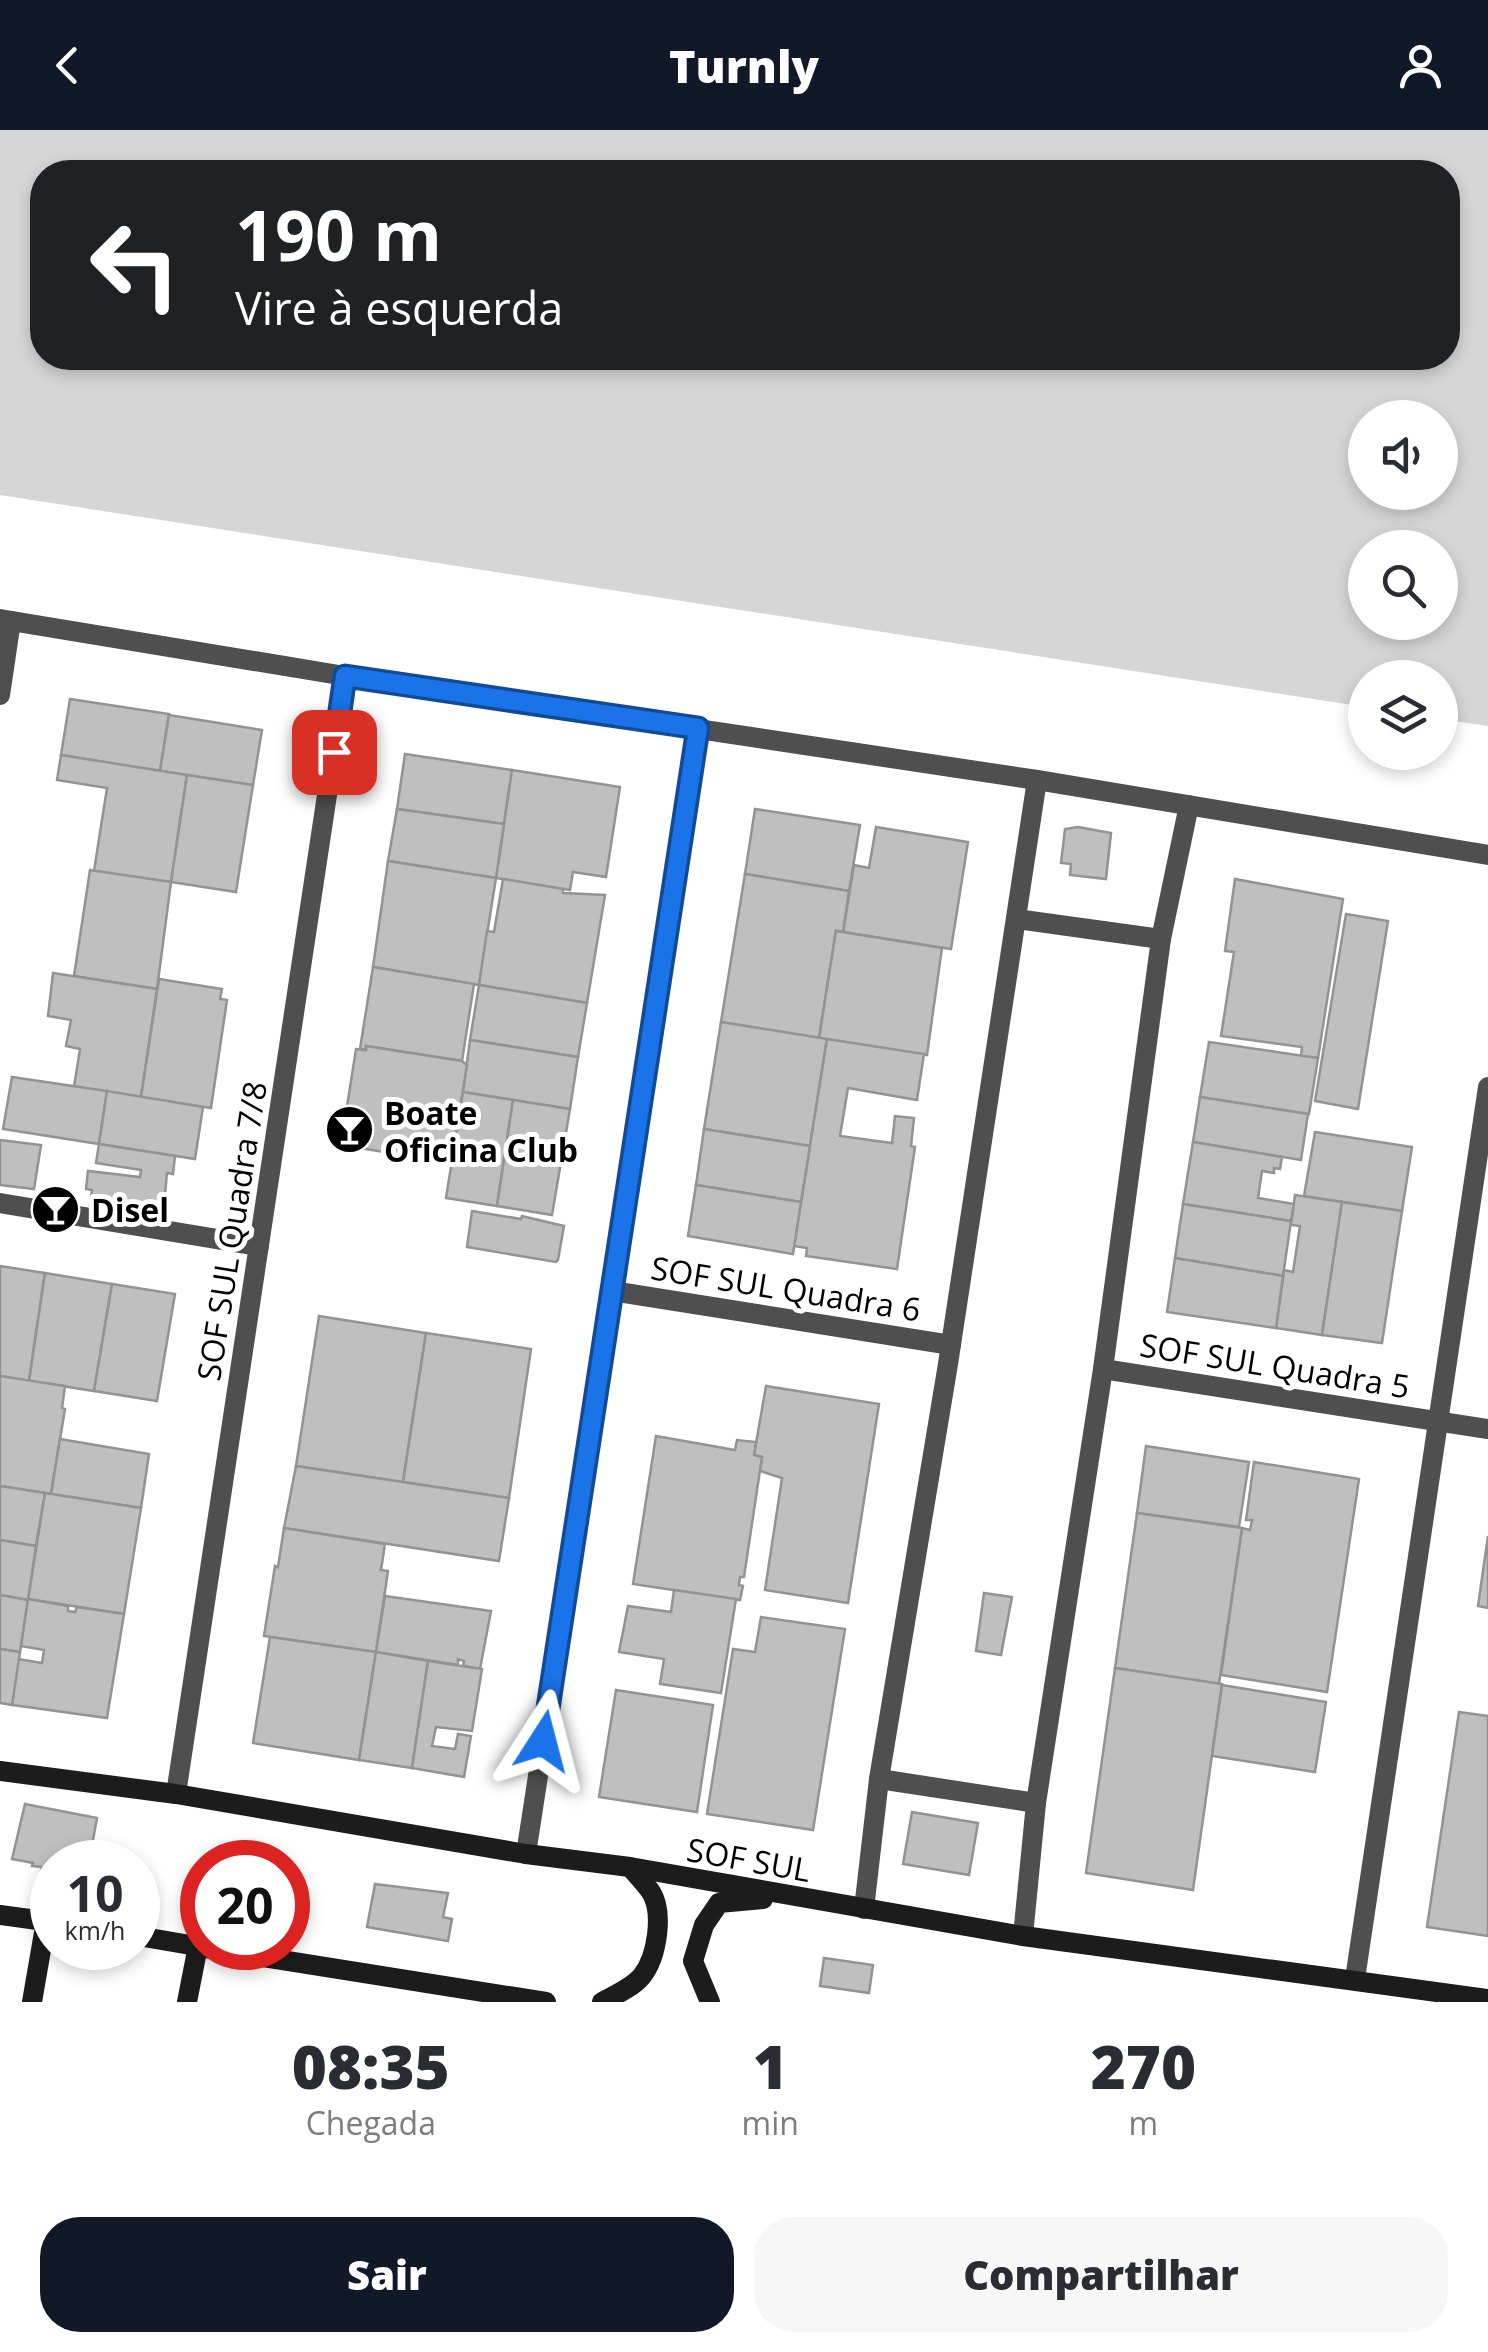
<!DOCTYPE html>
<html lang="pt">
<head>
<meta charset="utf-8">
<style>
  :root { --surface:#fff; --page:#f7f7f7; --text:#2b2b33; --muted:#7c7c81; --accent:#111827 }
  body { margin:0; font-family:"Open Sans",sans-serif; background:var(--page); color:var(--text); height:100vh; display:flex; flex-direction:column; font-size:38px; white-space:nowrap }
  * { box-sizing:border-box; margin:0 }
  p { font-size:32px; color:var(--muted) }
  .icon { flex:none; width:55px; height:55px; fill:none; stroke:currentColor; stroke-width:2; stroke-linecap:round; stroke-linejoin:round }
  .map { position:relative; height:1872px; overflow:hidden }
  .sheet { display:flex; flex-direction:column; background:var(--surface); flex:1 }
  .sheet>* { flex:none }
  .hud { position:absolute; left:30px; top:30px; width:1430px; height:210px; border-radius:40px; box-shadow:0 5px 15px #0003; background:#202124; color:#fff; overflow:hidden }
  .tools { position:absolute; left:1348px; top:270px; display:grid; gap:20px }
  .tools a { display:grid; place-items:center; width:110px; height:110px; border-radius:50%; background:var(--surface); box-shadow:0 5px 15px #0003; font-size:50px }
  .speed { position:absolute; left:30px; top:1710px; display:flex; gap:20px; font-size:50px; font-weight:700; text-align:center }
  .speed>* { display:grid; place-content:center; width:130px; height:130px; border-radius:50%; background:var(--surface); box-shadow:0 5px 15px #0003; line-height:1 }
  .speed small { font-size:25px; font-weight:400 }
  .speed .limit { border:15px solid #d22; background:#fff; color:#111 }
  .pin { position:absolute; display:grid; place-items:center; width:85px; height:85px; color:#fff; margin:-42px; border-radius:20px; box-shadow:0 5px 15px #0006 }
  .me { position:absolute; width:110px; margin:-55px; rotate:9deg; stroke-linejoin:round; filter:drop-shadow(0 0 8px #0008) }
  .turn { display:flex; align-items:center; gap:35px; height:210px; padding:0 40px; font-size:45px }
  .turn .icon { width:130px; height:130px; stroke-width:2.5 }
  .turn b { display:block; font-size:70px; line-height:85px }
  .eta { display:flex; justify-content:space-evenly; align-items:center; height:170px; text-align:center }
  .eta b { font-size:60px; font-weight:800; line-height:70px }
  .button { display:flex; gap:20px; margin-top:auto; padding:20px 40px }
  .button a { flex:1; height:115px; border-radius:40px; background:var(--accent); color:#fff; font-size:40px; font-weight:800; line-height:115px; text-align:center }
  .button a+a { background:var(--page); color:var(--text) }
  header { display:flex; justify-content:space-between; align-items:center; height:130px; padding:0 40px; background:var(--accent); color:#fff; font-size:45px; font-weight:800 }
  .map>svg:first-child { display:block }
  .green { fill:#d6d6d6; fill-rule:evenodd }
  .building { fill:#bfbfbf; stroke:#939393; stroke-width:2.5 }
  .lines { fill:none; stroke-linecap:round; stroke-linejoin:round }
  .lane { stroke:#4f4f4f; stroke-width:20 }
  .secondary { stroke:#1c1c1c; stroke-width:20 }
  .route-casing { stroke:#114b97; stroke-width:25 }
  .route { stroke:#1a73e8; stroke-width:18 }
  .labels { text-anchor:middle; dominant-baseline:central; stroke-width:10; stroke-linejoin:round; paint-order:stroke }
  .poi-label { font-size:32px; font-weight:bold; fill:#000; stroke:#fff; text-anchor:start }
  .street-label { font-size:32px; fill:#000; stroke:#fff }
</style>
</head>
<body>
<header><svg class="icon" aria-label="back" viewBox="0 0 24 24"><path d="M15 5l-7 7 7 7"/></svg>Turnly<svg class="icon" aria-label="person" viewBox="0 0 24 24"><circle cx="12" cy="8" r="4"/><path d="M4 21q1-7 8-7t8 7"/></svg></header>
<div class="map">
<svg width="1488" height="1872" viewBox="0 0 1488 1872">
  <rect width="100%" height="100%" fill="#fff"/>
  <!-- green -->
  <path class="green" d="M0,0h1488v596l-48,-7v-41h-75v29l-1365,-212zM42,42h1406v186h-1406zM1365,288h75v74h-75zM1365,418h75v74h-75z"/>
  <!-- building -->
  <g class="building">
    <path d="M70,569l99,15 -9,57 -99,-16z"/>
    <path d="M169,585l93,15 -9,55 -93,-14z"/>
    <path d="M405,624l107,16 -8,54 -107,-15z"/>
    <path d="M61,625l126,20 -16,107 -77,-11 13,-83 -50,-8z"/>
    <path d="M512,640l108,17 -14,90 -33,-5 -3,18 -74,-12z"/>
    <path d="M187,645l66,10 -17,107 -65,-10z"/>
    <path d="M397,679l107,15 -8,54 -108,-17z"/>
    <path d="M755,679l105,16 -11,66 -104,-17z"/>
    <path d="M876,697l92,15 -17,107 -108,-17 11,-67 15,3z"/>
    <path d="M1078,697l33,6 -5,46 -36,-4 1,-11 -10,-1 4,-34z"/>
    <path d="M388,731l108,17 -17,107 -106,-18z"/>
    <path d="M90,740l81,12 -14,107 -83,-13z"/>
    <path d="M745,744l104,17 -6,41 -7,-1 -17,107 -98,-16z"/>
    <path d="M503,749l60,10v4l42,2 -18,108 -108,-18 8,-54 7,1z"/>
    <path d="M1235,749l108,20 -25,159 -17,-2 1,-9 -81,-11 13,-84 -9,-1z"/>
    <path d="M1346,784l42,7 -30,188 -43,-8z"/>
    <path d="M836,801l106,17 -15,107 -108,-17z"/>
    <path d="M373,837l101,17 -12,77 -96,-15v4l-6,-1z"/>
    <path d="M53,843l104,16 -16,108 -67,-10 6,-38 -14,-3 5,-26 -23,-4z"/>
    <path d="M159,849l63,10 -2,10 7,1 -16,108 -70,-11z"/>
    <path d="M479,855l108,18 -9,54 -108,-17z"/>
    <path d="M721,892l106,17 -17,107 -106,-17z"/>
    <path d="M827,909l97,15 -7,46 -69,-12 -8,48 52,7 3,-27 19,2 -3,28 4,1 -18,122 -91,-13 1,-8 -13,-2z"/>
    <path d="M470,910l108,17 -8,52 -107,-17z"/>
    <path d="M1209,912l109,16 -9,56 -109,-17z"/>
    <path d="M366,916l96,15 5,4 -16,98 -110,-18 15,-96 10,1z"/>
    <path d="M12,947l95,14 -8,53 -96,-15z"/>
    <path d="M107,961l96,16 -8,52 -96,-15z"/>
    <path d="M463,962l50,8 -16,106 -51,-8z"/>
    <path d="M1200,967l108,17 -7,46 -108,-18z"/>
    <path d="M513,970l57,9 -18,106 -55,-9z"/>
    <path d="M704,999l106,17 -9,56 -105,-17z"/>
    <path d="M1315,1002l97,15 -10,64 -98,-15z"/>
    <path d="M0,1010l41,5 -7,44 -34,-4z"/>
    <path d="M1193,1012l89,15 -2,12 -6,-1v5l-12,-2 -4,27 36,6 -3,17 -108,-17z"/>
    <path d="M99,1014l76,12 -2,18 -6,-1 -4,43 -73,-11 2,-15 -6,-1 2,-18 52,6 1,-7 -45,-7z"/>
    <path d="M696,1055l105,17 -8,52 -105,-18z"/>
    <path d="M1295,1065l47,7 -20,133 -46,-7 8,-58 9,2 7,-46 -9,-1z"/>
    <path d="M1342,1072l60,9 -20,132 -60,-8z"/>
    <path d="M1183,1074l108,17 -8,55 -108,-18z"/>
    <path d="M472,1081l49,8 1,-3 42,10 -6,34 -2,2 -89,-15z"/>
    <path d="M1175,1128l108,18 -7,52 -109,-16z"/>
    <path d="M0,1136l45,7 -16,108 -29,-5z"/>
    <path d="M45,1143l67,11 -18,107 -65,-10z"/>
    <path d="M112,1154l63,10 -18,107 -63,-10z"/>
    <path d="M319,1186l107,17 -23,149 -107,-16z"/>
    <path d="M426,1203l105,16 -22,149 -106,-16z"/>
    <path d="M0,1246l65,10 -3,22 3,1 -14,85 -51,-8z"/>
    <path d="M766,1256l113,18 -31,199 -83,-13 17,-112 -22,-7 2,-14 -8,-2z"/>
    <path d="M656,1306l79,14 2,-10 19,2 -2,13 8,2 -18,120h-4l-1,8 4,1 -3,14 -107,-16z"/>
    <path d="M60,1309l89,15 -8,54 -90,-14z"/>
    <path d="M1146,1316l103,16 -10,65 -102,-14z"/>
    <path d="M1254,1332l105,17 -32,213 -106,-17 21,-147 8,2 2,-10h-6z"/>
    <path d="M296,1336l213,32 -10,63 -215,-33z"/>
    <path d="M0,1356l45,7 -9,53 -36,-6z"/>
    <path d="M45,1363l96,15 -17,106 -96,-15z"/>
    <path d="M1137,1383l105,15 -23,156 -104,-16z"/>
    <path d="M284,1398l101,16 -4,26 7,1 -12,81 -112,-16 11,-70 3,1z"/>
    <path d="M1488,1406v72l-10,-2z"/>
    <path d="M0,1410l36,6 -8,54 -28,-5z"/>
    <path d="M674,1460l62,9 -15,94 -61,-9 4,-25 -45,-7 9,-46 43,6z"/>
    <path d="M984,1463l28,4 -11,58 -25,-4z"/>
    <path d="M0,1465l28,5 -8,52 -20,-3z"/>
    <path d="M385,1466l106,15 -11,58 -17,-3 1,-5 -6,-2v6l-82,-13z"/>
    <path d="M28,1469l40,7v5l7,1 2,-5 47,7 -17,104 -95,-13 6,-46 24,4 2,-13 -23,-4z"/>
    <path d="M761,1487l84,12 -32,201 -106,-16 26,-165 22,3z"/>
    <path d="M270,1507l106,15 -17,108 -106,-17z"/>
    <path d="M0,1519l20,3 -8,53 -12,-2z"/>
    <path d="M376,1522l52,9 -16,107 -53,-8z"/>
    <path d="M428,1531l54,8 -10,62 -36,-4 -4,19 23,3 3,-15 13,2 -7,41 -52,-9z"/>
    <path d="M1115,1538l107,16 -29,206 -107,-17z"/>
    <path d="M1222,1555l104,17 -11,70 -103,-16z"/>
    <path d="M616,1560l97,15 -16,107 -98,-15z"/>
    <path d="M1459,1582l29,4v220l-61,-9z"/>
    <path d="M25,1674l72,14 -8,44h-37v11l-11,-2 1,-4 -10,-1 1,-3 -21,-4z"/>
    <path d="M912,1682l66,11 -9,52 -66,-11z"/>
    <path d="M263,1722l20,3 -1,7h-20z"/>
    <path d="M375,1754l73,9 -5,24 9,2 -4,22 -81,-14z"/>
    <path d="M824,1828l49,7 -4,28 -49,-7z"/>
  </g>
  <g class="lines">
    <!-- lane -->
    <g class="lane">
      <path d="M0,489l345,57 692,104 451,75"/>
      <path d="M0,565l11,-74"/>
      <path d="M1016,789l145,20"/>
      <path d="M0,1073l259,43"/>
      <path d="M612,1161l339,54"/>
      <path d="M1103,1239l385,60"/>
      <path d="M879,1649l157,24"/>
      <path d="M176,1664l169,-1118"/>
      <path d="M526,1724l173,-1126"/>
      <path d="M864,1779l15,-130 69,-415 89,-584"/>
      <path d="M1023,1806l13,-133 67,-434 58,-430 28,-134"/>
      <path d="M1355,1849l133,-892"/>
    </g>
    <!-- secondary -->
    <g class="secondary">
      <path d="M0,1641l176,23 350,60 104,13 393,69 465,63"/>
      <path d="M0,1785l52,7"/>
      <path d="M138,1806l64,11"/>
      <path d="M206,1818l340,54"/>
      <path d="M32,1872l14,-81"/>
      <path d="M187,1872l11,-56"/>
      <path d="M602,1872c13,-7 30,-14 40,-26 15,-19 22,-63 9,-84 -6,-9 -14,-17 -21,-25"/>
      <path d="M710,1872l-17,-41 11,-36 15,-22 44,-4"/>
    </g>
  </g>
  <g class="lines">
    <defs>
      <path id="route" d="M334,622l11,-76 353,52 -155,1013"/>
    </defs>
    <!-- route casing -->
    <use href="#route" class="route-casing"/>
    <!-- route -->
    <use href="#route" class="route"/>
  </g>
  <!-- icons -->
  <defs>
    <symbol id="bar-disc" viewBox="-11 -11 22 22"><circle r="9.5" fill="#000" stroke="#fff"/><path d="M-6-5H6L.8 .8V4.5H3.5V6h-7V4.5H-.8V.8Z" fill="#fff"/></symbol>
  </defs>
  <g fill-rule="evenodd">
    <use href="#bar-disc" x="322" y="972" width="55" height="55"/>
    <use href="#bar-disc" x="28" y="1052" width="55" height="55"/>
  </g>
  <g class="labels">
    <!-- poi labels -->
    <g class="poi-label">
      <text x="384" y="982">Boate<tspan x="384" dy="37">Oficina Club</tspan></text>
      <text x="91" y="1079">Disel</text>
    </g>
    <!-- street labels -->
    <g class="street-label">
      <text transform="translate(231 1101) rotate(-81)">SOF SUL Quadra 7/8</text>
      <text transform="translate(786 1158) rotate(9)">SOF SUL Quadra 6</text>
      <text transform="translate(1275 1235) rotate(9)">SOF SUL Quadra 5</text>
      <text transform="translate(749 1729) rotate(10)">SOF SUL</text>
    </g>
  </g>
</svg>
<div class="tools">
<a><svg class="icon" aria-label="sound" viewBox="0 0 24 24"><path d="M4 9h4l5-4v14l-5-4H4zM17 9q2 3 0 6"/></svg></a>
<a><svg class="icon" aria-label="search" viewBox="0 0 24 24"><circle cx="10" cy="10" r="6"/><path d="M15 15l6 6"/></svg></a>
<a><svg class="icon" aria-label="layers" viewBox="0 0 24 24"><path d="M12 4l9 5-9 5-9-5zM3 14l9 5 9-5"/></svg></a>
</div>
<div class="speed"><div>10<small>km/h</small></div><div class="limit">20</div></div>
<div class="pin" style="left:334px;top:622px;background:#d93025"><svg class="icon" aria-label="arrive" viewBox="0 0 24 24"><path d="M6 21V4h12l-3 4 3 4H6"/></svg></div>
<svg class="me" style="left:543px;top:1611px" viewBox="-20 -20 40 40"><path d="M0-17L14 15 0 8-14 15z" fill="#1a73e8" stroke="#fff" stroke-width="4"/></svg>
<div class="hud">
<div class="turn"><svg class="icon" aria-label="left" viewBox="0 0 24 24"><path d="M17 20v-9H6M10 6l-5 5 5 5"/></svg><div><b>190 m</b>Vire à esquerda</div></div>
</div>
</div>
<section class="sheet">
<div class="eta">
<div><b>08:35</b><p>Chegada</p></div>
<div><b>1</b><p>min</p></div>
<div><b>270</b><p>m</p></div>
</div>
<div class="button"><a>Sair</a><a>Compartilhar</a></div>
</section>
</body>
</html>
